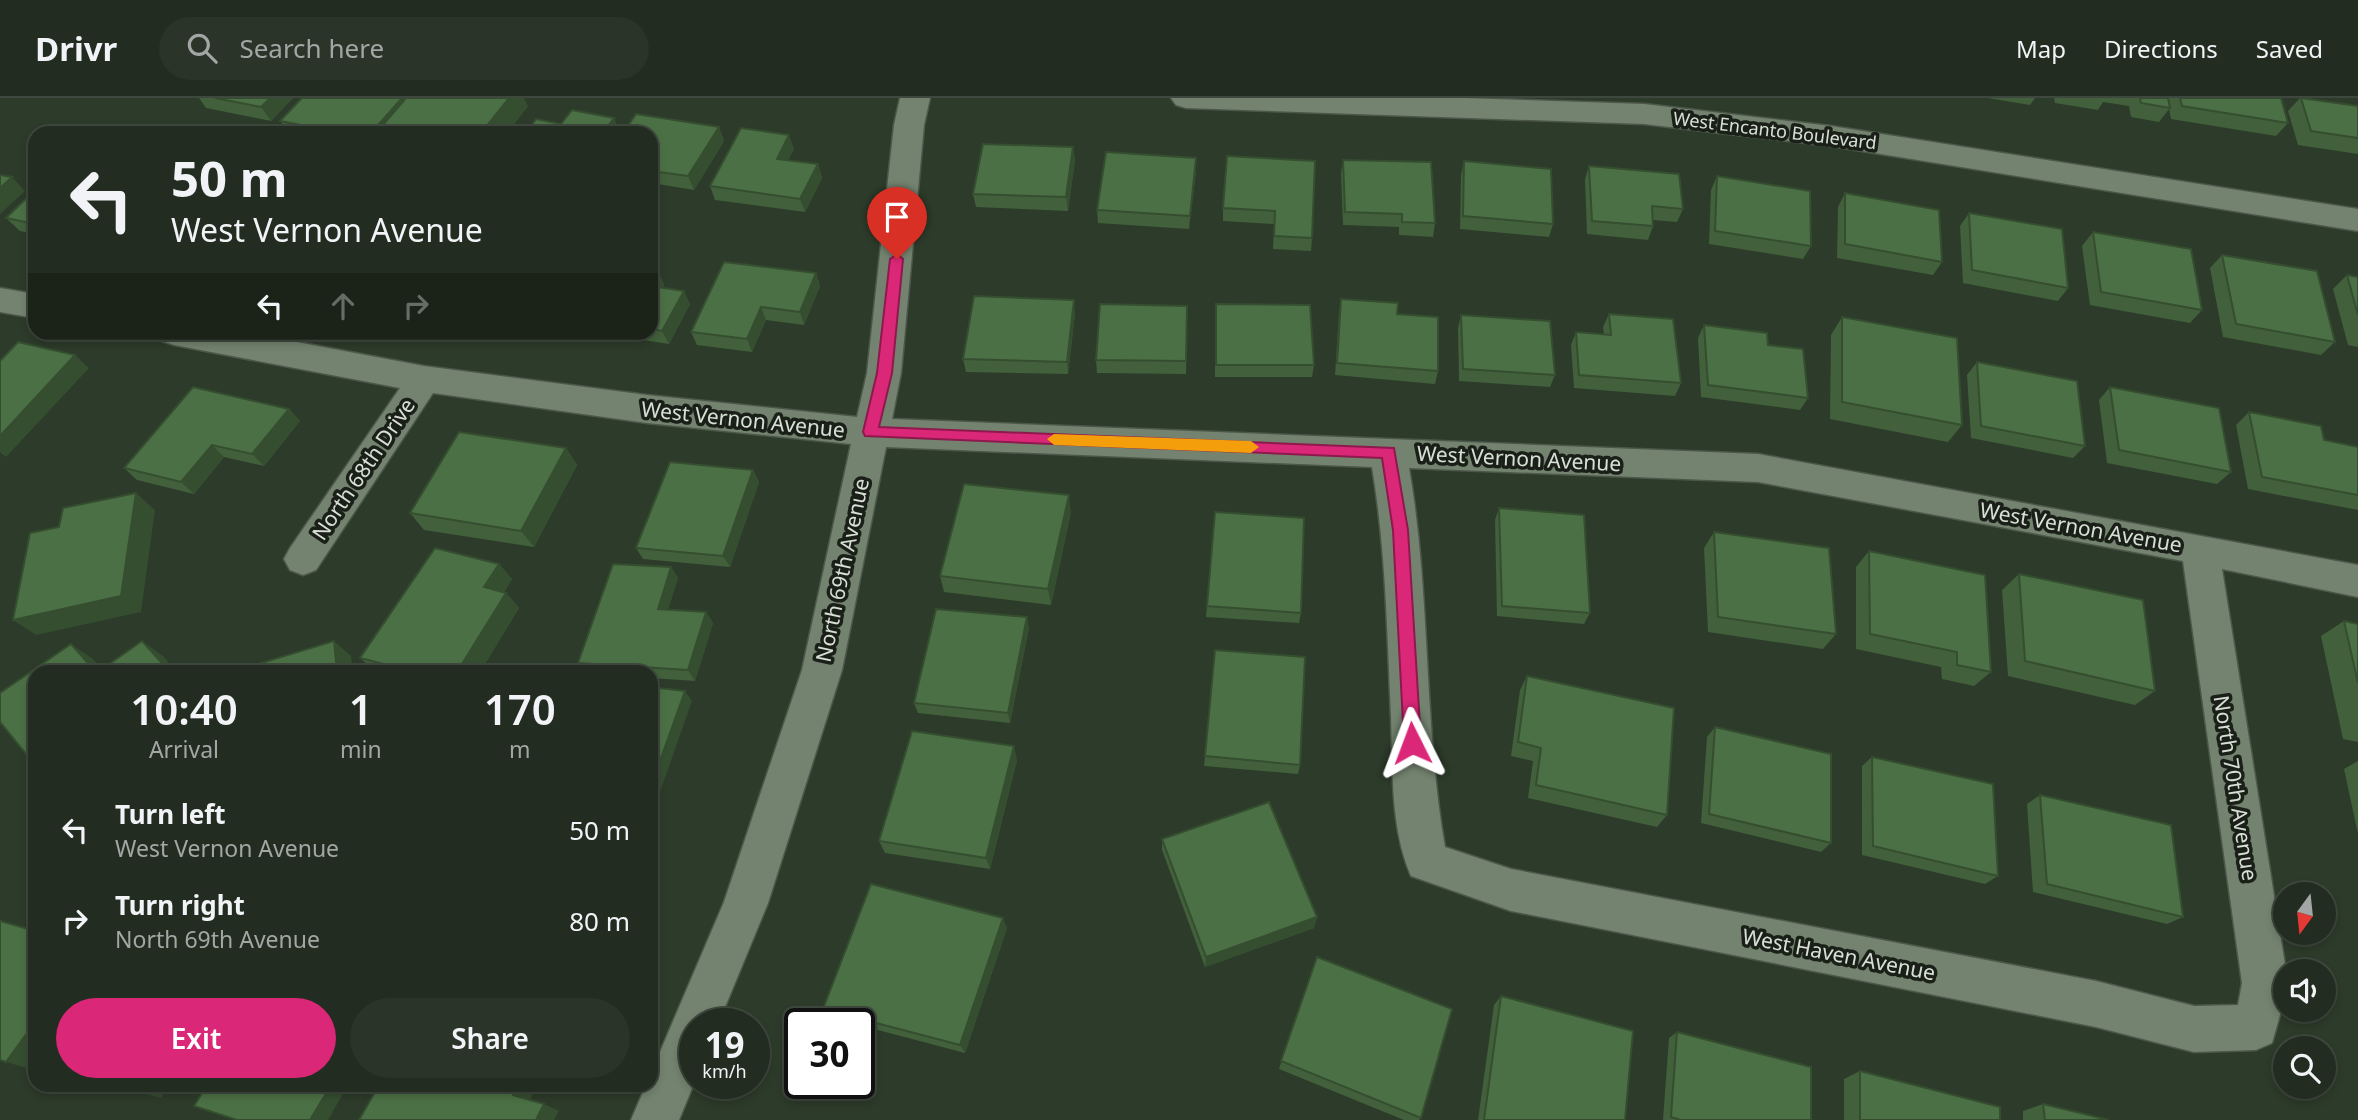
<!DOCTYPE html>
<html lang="en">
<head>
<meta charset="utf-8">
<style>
  :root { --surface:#222c20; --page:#2a3429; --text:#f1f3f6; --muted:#a2a7a5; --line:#3f483e; --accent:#db2777 }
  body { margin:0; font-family:"Noto Sans",sans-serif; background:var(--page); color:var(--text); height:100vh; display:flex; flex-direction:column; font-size:26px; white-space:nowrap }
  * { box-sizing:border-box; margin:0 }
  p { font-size:23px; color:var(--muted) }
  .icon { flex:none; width:38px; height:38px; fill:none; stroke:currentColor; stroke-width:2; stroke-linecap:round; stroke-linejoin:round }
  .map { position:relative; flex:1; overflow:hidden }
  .sheet { position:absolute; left:28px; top:567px; width:630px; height:427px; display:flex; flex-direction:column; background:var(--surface); border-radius:21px; box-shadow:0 4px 10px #0003,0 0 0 2px var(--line) }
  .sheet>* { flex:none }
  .banner { position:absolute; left:28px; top:28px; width:630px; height:214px; border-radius:21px; box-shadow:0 4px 10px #0003,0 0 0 2px var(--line); background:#222c20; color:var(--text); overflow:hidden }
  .needle { width:46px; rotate:195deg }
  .buttons { position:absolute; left:2273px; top:784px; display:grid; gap:14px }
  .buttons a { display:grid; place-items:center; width:63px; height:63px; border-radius:50%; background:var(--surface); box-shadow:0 4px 10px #0003,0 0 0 2px var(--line); font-size:35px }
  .speed { position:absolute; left:679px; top:910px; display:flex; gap:14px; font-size:35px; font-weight:700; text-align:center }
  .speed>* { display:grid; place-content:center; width:91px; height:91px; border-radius:50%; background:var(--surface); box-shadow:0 4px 10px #0003,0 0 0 2px var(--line); line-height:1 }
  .speed small { font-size:18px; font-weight:400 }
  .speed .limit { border:4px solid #111; border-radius:10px; background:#fff; color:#111 }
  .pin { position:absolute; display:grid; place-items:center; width:60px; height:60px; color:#fff; margin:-72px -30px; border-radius:50% 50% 50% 0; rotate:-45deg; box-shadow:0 0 7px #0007 }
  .pin .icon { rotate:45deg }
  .me { position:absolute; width:77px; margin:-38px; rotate:357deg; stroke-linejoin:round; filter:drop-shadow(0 0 5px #0008) }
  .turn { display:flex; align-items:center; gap:24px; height:147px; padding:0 28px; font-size:32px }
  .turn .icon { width:91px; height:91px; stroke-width:2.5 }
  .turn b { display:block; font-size:49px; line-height:60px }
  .lanes { display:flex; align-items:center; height:66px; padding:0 28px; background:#0003; justify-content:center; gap:35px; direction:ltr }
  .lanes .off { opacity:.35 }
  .eta { display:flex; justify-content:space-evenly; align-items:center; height:119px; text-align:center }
  .eta b { font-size:42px; font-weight:600; line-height:49px }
  .action { display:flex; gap:14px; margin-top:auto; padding:14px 28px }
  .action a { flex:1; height:80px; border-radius:42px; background:var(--accent); color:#fff; font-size:28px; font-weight:600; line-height:80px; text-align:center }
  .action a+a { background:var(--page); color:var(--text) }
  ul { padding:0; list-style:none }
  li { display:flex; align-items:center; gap:21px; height:91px; padding:0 28px }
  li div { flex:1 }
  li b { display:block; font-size:26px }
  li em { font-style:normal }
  header { display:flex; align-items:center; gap:42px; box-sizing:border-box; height:98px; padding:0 35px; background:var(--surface); border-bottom:2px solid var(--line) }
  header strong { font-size:33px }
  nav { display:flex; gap:38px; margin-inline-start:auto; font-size:24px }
  .search { width:490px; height:63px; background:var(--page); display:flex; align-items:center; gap:18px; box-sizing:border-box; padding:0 24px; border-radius:38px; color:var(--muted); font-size:26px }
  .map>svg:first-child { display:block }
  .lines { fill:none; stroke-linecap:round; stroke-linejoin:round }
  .minor-casing { stroke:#4c5749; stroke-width:3 }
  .minor { fill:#748370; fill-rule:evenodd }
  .wall { fill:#41603b }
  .shaded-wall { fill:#354e30 }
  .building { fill:#4c7045; stroke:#354e30; stroke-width:2 }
  .route { fill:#db2777; stroke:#8e194d; stroke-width:2 }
  .slow { fill:#f59e0b }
  .labels { text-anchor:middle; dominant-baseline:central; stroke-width:7; stroke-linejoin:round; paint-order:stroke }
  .far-street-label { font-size:18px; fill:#d8e0d6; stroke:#1a2018 }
  .street-label { font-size:21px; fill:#d8e0d6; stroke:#1a2018 }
</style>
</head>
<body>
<header>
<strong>Drivr</strong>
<div class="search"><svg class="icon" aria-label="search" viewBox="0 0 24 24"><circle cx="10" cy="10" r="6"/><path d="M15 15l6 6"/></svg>Search here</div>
<nav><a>Map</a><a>Directions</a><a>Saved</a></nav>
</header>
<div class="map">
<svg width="2358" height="1022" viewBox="0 0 2358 1022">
  <rect width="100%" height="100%" fill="#2d3b2a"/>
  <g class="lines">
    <defs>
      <g id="minor">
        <path d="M900,0h30l-6,27 -23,248 -9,46 866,35 600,111v32l-136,-28 64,402v23l-14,49 -16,7 -62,2 -98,-25 -585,-116 -100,-35c-21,-48 -18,-107 -20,-159 -4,-84 -5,-167 -19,-250l-486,-20 -44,223 -74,233 -50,121h-23v57l-16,39h-48l15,-35h5v-12l73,-171 78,-232 49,-226 -204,-21 -214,-30 -117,177 -13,5 -13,-5 -6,-11 6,-11 110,-160 -226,-43 -12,-4 -5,-9h87l180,34 223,29 210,22 10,-44 27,-248zM1409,370l349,14 425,79 59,422 -4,22 -44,1 -98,-25 -585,-112 -66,-22c-22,-125 -14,-254 -36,-379z"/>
        <path d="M1171,0h293l180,6 187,22 527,83v22l-527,-85 -187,-22 -458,-16 -10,-3z"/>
        <path d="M0,190l35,6v24l-35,-6z"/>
      </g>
    </defs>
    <!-- minor casing -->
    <use href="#minor" class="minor-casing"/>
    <!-- minor -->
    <use href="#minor" class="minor"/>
  </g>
  <!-- wall -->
  <g class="wall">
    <path d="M199,0h94l-22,23 -65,-13z"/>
    <path d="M1988,0h47l-5,7z"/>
    <path d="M2054,0h227l7,25 -12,13 -105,-17 -2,-10 -10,13 -28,-5 -2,-11 -26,-4 -5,8 -43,-7z"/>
    <path d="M2300,0h7l51,8v48l-60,-9 -10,-34z"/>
    <path d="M528,8l-21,27h-218l-9,-12z"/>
    <path d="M719,29l5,14 -30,49 -43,-7v-50z"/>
    <path d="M1073,49l2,13 -7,51 -92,-4 -3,-13z"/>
    <path d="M794,51l-6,11 30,4 4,14 -17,34 -90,-12 -5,-14z"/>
    <path d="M1343,62l92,63 -2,14 -34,-2v-8l-56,-2 -2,-52z"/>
    <path d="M1315,63l-3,77 -1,13 -38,-2 1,-25 -51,-3v-13z"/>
    <path d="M1464,63l89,63 -4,13 -89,-8 1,-54z"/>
    <path d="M1589,68l94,43 -6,13 -24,-2v6l-5,14 -61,-6 -2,-55z"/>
    <path d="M1196,73l-7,58 -91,-6 -1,-13z"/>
    <path d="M1717,78l94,70 -8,13 -94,-15 2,-54z"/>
    <path d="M35,92v44l-15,-3 -14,-13z"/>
    <path d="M1845,95l97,69 -9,13 -96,-17 1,-51z"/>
    <path d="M1969,115l99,75 -10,13 -95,-18 -3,-57z"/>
    <path d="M2093,134l109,78 -12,13 -100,-18 -8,-59z"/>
    <path d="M2222,157l113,87 -14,13 -98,-18 -13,-69z"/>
    <path d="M651,172l7,1 6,14 -2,3 28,16 -21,40 -71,-11 53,-1z"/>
    <path d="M816,175l4,13 -16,39 -38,-5 -14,32 -55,-7 -6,-13z"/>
    <path d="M2347,177l11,2v70l-10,-2 -15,-56z"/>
    <path d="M1341,201l56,15 41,57 -3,13 -100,-9 4,-63z"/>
    <path d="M1187,208l-1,68 -89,-1 -1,-13z"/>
    <path d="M1075,215l-7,61 -102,-2 -3,-13z"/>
    <path d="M1609,216l72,69 -6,13 -101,-8 -3,-43 5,-13 28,2 -1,-7z"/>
    <path d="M1461,217l94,60 -5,12 -91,-6 -1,-53z"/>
    <path d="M1215,219l99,48 -2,12h-97z"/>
    <path d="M1842,219l120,108 -14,17 -118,-23 1,-84z"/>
    <path d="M1704,227l64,20 40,53 -8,12 -99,-13 -3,-59z"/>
    <path d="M1977,264l108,84 -12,12 -102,-20 -4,-63z"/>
    <path d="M2110,289l121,85 -14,12 -110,-21 -8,-63z"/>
    <path d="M289,311l11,12 -36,45 -40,-9 -30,37 -57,-14 -13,-12z"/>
    <path d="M2249,314l75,28 34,7v63l-110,-21 -12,-64z"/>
    <path d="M566,350l11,17 -43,82 -110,-17 -14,-17z"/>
    <path d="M753,372l6,12 -29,85 -87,-8 -7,-11z"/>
    <path d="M1499,410l91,105 -6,11 -87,-8 -2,-96z"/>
    <path d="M1071,414l-20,93 -107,-13 -4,-16z"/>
    <path d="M1714,434l122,102 -13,15 -115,-17 -4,-84z"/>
    <path d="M1869,453l122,121 -17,14 -32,-7 -1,-12 -85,-18v-82z"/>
    <path d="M499,466l13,15 -8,13 2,1 13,15 -39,64h-104l-16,-14z"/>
    <path d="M671,469l7,11 -10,31 38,3 7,11 -18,58 -44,-3v-6h-66l-7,-9z"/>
    <path d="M2019,476l136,117 -20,14 -127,-29 -6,-86z"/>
    <path d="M1207,508l94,7 -2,10 -93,-6z"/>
    <path d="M2344,523l14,3v118l-15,-3 -22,-103z"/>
    <path d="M1029,530l-19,95 -92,-10 -4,-10z"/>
    <path d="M1527,578l140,139 -10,12 -129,-29 5,-37 -22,-5 9,-66z"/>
    <path d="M1715,629l116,116 -10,9 -120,-29 6,-86z"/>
    <path d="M1205,658l95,9 -2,9 -94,-8z"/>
    <path d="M1872,659l126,119 -13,8 -123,-29v-89z"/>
    <path d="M1017,662l-27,109 -105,-16 -6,-12z"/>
    <path d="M2358,663v73l-14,-65z"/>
    <path d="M2040,697l143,122 -16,7 -134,-32 -6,-88z"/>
    <path d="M1162,741l155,78 -3,11 -109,39 -43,-117z"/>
    <path d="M1007,830l-42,125 -106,-28v-1h-4l-24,-7 -8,-8z"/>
    <path d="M1317,859l104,161 -2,2h-15l-125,-51z"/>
    <path d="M1501,898l124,124h-147l16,-115z"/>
    <path d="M1677,934l134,88h-148l6,-82z"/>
    <path d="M1860,973l140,49h-156v-41z"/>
    <path d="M2043,1006l66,16h-86v-9z"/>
  </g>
  <!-- shaded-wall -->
  <g class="shaded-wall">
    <path d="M270,0h23l-22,23 -10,-14z"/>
    <path d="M402,0h15l-26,35h-20z"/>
    <path d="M509,0h15l4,8 -21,27h-26z"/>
    <path d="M614,20l6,13 -1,2h-16z"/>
    <path d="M719,29l5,14 -30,49 -6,-14z"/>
    <path d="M789,37l5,14 -13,23 -4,-13z"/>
    <path d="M1073,49l2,13 -7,51 -2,-14z"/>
    <path d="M1196,60v13l-7,58 1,-13z"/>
    <path d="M818,66l4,14 -17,34 -5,-13z"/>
    <path d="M12,79l13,14 -25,23v-26z"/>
    <path d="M658,173l6,14 -8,14 -5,-10v-6z"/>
    <path d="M816,175l4,13 -16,39 -4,-13z"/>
    <path d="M684,193l6,13 -21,40 -7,-13z"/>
    <path d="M1074,202l1,13 -7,61 -1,-12z"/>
    <path d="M761,209l5,13 -14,32 -5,-13z"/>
    <path d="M75,257l14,13 -83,89 -6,-5v-16z"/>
    <path d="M289,311l11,12 -36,45 -12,-12z"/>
    <path d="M212,347l12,12 -30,37 -13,-12z"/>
    <path d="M566,350l11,17 -43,82 -13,-16z"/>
    <path d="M753,372l6,12 -29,85 -7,-11z"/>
    <path d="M136,395l19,17 -14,102 -105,23 -23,-15z"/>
    <path d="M1069,397l2,17 -20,93 -3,-16z"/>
    <path d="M499,466l13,15 -15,24 -13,-16z"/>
    <path d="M671,469l7,11 -13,41 -7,-10z"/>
    <path d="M506,495l13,15 -39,64h-23z"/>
    <path d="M706,514l7,11 -18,58 -7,-11z"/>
    <path d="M1027,519l2,11 -19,95 -2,-10z"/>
    <path d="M142,543l21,15 14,16h-7z"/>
    <path d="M334,543l17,15 2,16h-16z"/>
    <path d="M71,546l22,15 12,13h-9z"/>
    <path d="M685,593l7,10 -37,105 -4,-5v-15z"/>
    <path d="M1014,648l3,14 -27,109 -4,-11z"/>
    <path d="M1317,819l-3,11 -109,39 1,-10z"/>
    <path d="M1003,820l4,10 -42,125 -5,-8z"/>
    <path d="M35,924v46l-1,2 -28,-8z"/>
    <path d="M140,987h29l-8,13 -25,-7z"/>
    <path d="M331,987h17l-20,35h-18z"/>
    <path d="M518,987h19l-8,17 -16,-7z"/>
    <path d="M544,1006l15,7 -5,9h-18z"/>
  </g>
  <!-- building -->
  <g class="building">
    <path d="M215,0h55l-9,9z"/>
    <path d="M302,0h100l-31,35h-28l-63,-12z"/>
    <path d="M406,0h103l-28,35h-105z"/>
    <path d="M2140,0h28l2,10 -29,-5z"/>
    <path d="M2180,0h101l7,25 -106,-17z"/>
    <path d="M2301,0l57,8v32l-47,-7z"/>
    <path d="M572,12l42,8 -11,15h-77l10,-14 25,5z"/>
    <path d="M636,16l83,13 -31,49 -37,-5v-38h-28z"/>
    <path d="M741,30l48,7 -12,24 41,5 -18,35 -90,-13z"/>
    <path d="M983,46l90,3 -7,50 -93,-3z"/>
    <path d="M1106,54l90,6 -6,58 -93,-6z"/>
    <path d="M1227,58l88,5 -3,77 -38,-2 1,-25 -52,-3z"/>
    <path d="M1343,62l88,2 4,61 -33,-1v-8l-57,-2z"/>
    <path d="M1464,63l87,8 2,55 -90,-8z"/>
    <path d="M1589,68l90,8 4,35 -31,-3 1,20 -61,-5z"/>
    <path d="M0,77l12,2 -12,11z"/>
    <path d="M1717,78l93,15 1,55 -96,-15z"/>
    <path d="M35,92v34l-29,-6z"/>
    <path d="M1845,95l94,17 3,52 -97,-18z"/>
    <path d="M1969,115l93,16 6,59 -96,-18z"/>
    <path d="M2093,134l98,17 11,61 -101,-18z"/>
    <path d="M2222,157l95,16 18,71 -99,-18z"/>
    <path d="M724,164l92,11 -16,39 -39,-5 -14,32 -56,-7z"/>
    <path d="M651,172l7,1 -7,12z"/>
    <path d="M2347,177l11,2v38z"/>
    <path d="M651,188l33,5 -22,40 -11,-2z"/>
    <path d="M974,198l100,4 -7,62 -104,-3z"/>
    <path d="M1341,201l57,4 -1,11 41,3v54l-101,-8z"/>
    <path d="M1100,206l87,2 -1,55 -90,-1z"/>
    <path d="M1216,206l94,1 4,60h-98z"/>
    <path d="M1609,216l64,5 8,64 -102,-8 -3,-43 35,3z"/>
    <path d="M1461,217l89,6 5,54 -92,-6z"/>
    <path d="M1842,219l115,21 5,87 -120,-23z"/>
    <path d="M1704,227l63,8 1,12 35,4 5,49 -100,-13z"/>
    <path d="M18,244l57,13 -75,81v-75z"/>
    <path d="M1977,264l100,19 8,65 -104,-20z"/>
    <path d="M193,289l96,22 -37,45 -40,-9 -31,37 -57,-14z"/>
    <path d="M2110,289l109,21 12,64 -112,-22z"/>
    <path d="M2249,314l72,14 3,14 34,7v48l-96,-18z"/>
    <path d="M459,334l107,16 -45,83 -111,-18z"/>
    <path d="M670,364l83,8 -30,86 -87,-8z"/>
    <path d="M964,386l105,11 -21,94 -108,-13z"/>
    <path d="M136,395l-15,103 -108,24 17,-87 29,-6 4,-19z"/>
    <path d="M1499,410l85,7 6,98 -88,-7z"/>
    <path d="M1215,414l89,6 -3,95 -94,-7z"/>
    <path d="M1714,434l115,16 7,86 -118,-17z"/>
    <path d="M435,450l64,16 -15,23 22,6 -49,79h-42l-55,-14z"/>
    <path d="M1869,453l116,24 6,97 -34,-7v-13l-87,-18z"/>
    <path d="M613,466l58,3 -13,42 48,3 -18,58 -110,-7z"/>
    <path d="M2019,476l124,26 12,91 -130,-30z"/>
    <path d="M936,511l91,8 -19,96 -94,-10z"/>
    <path d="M2344,523l14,3v59z"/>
    <path d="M142,543l28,31h-72z"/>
    <path d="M334,543l3,31h-105z"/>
    <path d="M71,546l25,28h-61v93l-35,-43v-29z"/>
    <path d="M1215,552l90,7 -5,108 -95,-9z"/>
    <path d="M1527,578l147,32 -7,107 -131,-30 5,-37 -23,-6z"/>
    <path d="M651,589l34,4 -34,95z"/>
    <path d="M1715,629l116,27v89l-122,-29z"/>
    <path d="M912,633l102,15 -28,112 -107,-17z"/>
    <path d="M1872,659l121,27 5,92 -125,-30z"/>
    <path d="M2040,697l131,30 12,92 -136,-33z"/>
    <path d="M1269,704l48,115 -111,40 -44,-118z"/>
    <path d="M871,786l132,34 -43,127 -137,-36z"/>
    <path d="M0,823l35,10v91l-29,40 -6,-2z"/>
    <path d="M1317,859l135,52 -31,109 -140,-57z"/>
    <path d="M1501,898l132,35 -8,89h-141z"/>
    <path d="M1677,934l134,35v53h-130l-10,-3z"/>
    <path d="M1860,973l140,36v13h-140z"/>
    <path d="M118,987h22l-4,6z"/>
    <path d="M207,987h124l-21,35h-73l-43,-14z"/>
    <path d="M379,987h139l-5,10 31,9 -8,16h-177z"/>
    <path d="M2043,1006l66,16h-64z"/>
  </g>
  <!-- route -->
  <path class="route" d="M897,156l6,5 -11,114 -13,54 515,21 14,82 13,213 -3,5h-12l-2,-5 -11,-213 -11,-72 -517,-22 -2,-4 14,-59 13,-114z"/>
  <!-- slow -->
  <path class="slow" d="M1054,336l197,7 8,6 -8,6 -197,-8 -7,-6z"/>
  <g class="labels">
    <!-- far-street labels -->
    <g class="far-street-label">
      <text transform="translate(1775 32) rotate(7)">West Encanto Boulevard</text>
    </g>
    <!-- street labels -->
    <g class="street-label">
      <text transform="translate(743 321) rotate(6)">West Vernon Avenue</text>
      <text transform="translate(1519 360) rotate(3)">West Vernon Avenue</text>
      <text transform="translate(363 371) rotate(-56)">North 68th Drive</text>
      <text transform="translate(2081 429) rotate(10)">West Vernon Avenue</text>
      <text transform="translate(842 472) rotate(-78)">North 69th Avenue</text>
      <text transform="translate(2236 690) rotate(81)">North 70th Avenue</text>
      <text transform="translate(1839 856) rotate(11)">West Haven Avenue</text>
    </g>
  </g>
</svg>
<div class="buttons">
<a><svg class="needle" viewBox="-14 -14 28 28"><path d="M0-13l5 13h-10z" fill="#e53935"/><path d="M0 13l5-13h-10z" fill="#a2a7a5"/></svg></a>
<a><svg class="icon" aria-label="sound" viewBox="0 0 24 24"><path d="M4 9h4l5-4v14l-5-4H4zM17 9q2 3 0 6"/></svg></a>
<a><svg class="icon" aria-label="search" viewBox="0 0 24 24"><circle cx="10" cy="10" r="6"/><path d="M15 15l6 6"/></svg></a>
</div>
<div class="speed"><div>19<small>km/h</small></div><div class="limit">30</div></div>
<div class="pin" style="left:897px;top:161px;background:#d93025"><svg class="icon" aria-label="arrive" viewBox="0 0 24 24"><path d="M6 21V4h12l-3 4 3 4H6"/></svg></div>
<svg class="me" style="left:1412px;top:645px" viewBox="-20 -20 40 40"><path d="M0-17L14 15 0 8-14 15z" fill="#db2777" stroke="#fff" stroke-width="4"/></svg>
<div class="banner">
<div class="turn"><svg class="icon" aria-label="left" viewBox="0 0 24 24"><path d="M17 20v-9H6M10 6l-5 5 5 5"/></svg><div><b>50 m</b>West Vernon Avenue</div></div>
<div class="lanes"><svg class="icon" aria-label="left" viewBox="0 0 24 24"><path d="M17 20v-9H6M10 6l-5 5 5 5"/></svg><svg class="icon off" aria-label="ahead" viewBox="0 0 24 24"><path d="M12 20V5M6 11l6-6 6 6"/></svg><svg class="icon off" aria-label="right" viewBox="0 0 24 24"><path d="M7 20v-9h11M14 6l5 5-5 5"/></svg></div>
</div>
<section class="sheet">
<div class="eta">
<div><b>10:40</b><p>Arrival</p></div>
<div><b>1</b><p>min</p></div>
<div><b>170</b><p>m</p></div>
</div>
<ul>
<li><svg class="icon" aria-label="left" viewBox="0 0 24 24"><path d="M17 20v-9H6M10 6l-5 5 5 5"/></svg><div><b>Turn left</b><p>West Vernon Avenue</p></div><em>50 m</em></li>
<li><svg class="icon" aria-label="right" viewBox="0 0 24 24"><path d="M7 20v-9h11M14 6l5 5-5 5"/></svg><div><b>Turn right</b><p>North 69th Avenue</p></div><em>80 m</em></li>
</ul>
<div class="action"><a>Exit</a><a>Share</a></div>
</section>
</div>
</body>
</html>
